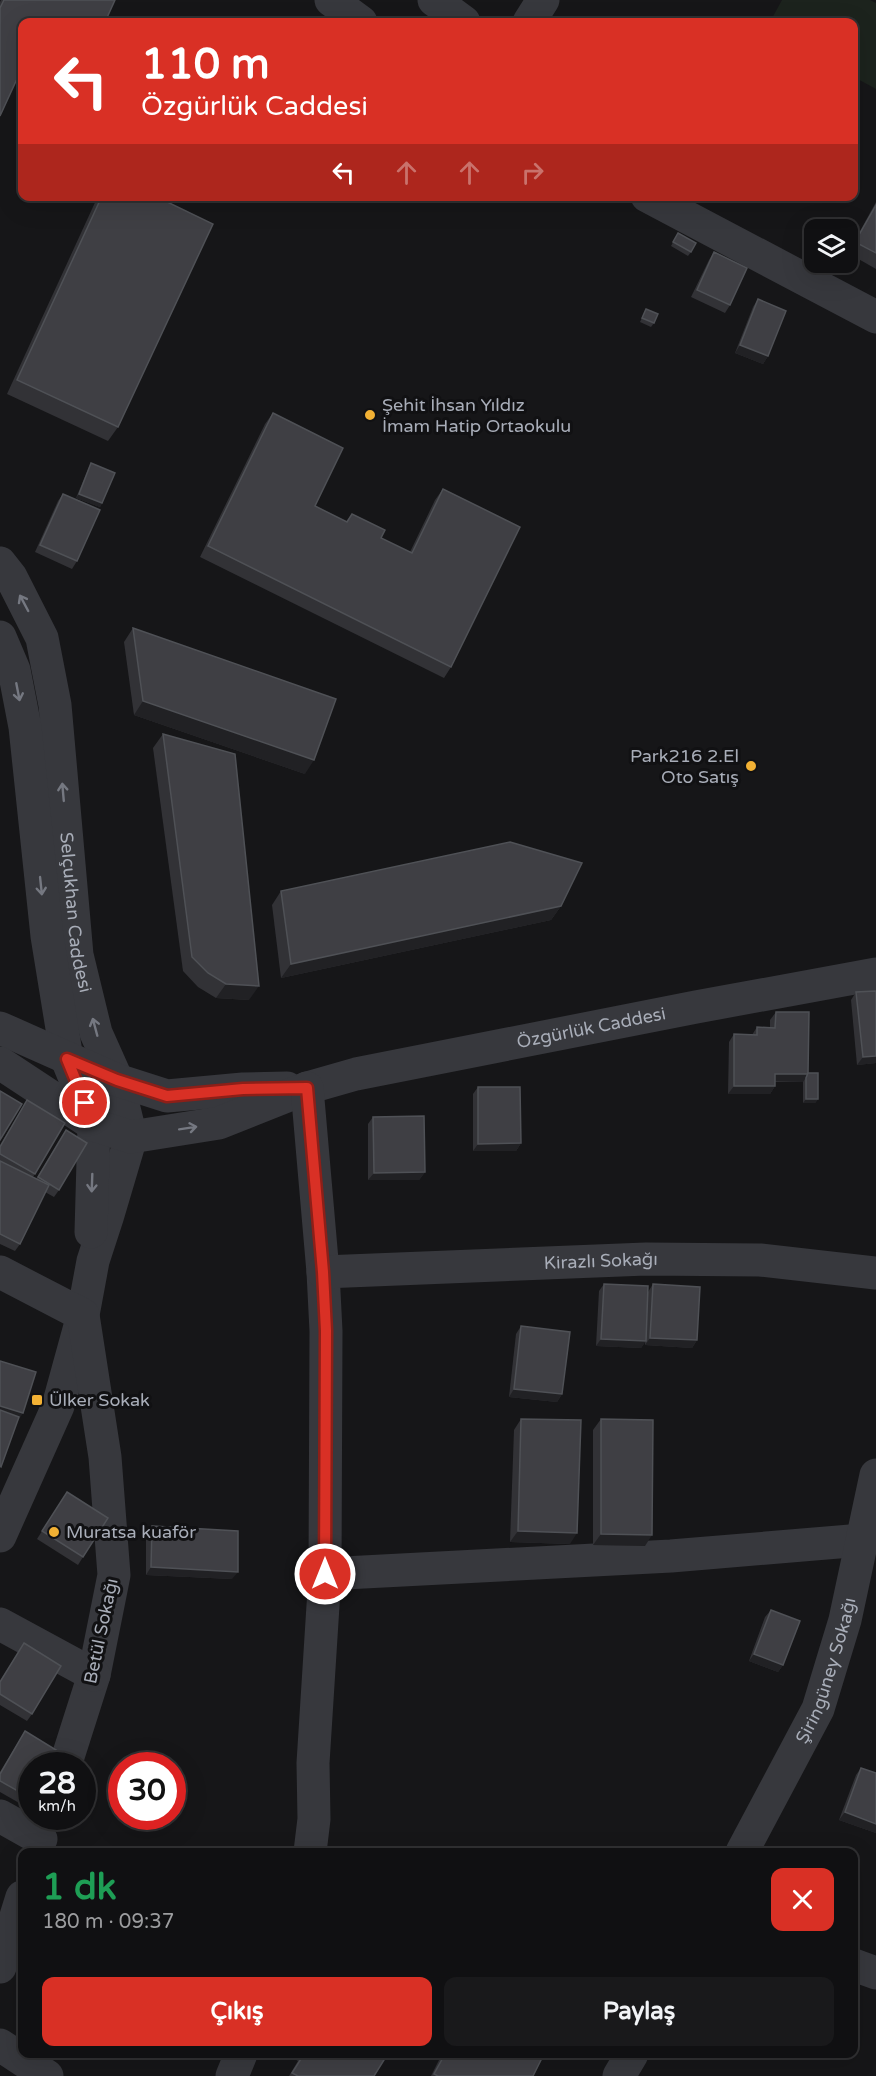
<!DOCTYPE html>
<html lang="tr">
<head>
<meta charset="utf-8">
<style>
  :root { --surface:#101012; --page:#19191b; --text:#f1f3f6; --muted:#9c9d9f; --line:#303032; --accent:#d93025 }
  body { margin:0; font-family:"Varela Round",sans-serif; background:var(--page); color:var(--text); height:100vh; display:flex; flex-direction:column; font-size:22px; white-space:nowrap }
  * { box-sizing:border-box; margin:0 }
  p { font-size:20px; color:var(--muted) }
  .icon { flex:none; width:33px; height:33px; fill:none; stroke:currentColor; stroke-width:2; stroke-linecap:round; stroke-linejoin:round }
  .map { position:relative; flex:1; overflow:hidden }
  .sheet { position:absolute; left:18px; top:1848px; width:840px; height:210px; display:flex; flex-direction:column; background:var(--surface); border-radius:12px; box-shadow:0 6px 24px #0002,0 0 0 2px var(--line) }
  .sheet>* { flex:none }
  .guide { position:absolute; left:18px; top:18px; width:840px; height:183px; border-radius:12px; box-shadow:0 6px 24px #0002,0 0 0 2px var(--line); background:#d93025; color:#fff; overflow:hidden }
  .controls { position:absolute; left:804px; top:219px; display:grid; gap:12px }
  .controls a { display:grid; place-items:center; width:54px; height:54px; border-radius:12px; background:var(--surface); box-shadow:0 6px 24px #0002,0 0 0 2px var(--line); font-size:30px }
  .speed { position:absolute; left:18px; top:1752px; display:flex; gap:12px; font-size:30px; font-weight:700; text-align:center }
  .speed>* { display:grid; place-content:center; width:78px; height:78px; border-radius:50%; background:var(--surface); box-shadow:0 6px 24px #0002,0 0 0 2px var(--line); line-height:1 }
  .speed small { font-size:15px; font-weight:400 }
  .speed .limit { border:9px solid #d22; background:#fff; color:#111 }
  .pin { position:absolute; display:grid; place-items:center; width:51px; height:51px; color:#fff; margin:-26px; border:3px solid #fff; border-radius:50%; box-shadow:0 2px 6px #0007 }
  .me { position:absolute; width:66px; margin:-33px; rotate:0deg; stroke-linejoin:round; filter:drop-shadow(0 0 4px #0008) }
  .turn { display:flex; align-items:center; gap:21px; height:126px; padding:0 24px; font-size:27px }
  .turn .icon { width:78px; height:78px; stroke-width:2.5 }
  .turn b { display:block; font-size:42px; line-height:51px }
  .lanes { display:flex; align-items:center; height:57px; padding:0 24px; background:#0003; justify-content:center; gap:30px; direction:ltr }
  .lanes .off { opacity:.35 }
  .round { display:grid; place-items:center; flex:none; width:63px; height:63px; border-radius:12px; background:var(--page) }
  .headline { display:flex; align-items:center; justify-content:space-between; height:102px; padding:0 24px }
  h1 { font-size:36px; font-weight:700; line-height:45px; color:#1e9e55 }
  .primary-button { display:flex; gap:12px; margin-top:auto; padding:12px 24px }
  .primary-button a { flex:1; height:69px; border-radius:12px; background:var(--accent); color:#fff; font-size:24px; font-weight:700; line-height:69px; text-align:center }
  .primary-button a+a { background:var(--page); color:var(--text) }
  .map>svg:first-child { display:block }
  .grass { fill:#1c231d }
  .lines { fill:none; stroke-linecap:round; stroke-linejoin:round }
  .minor { stroke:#37383d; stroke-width:33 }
  .wall { fill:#323236 }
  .shaded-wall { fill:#212124 }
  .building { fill:#3f3f44; stroke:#4f5156; stroke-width:1.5 }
  .oneway { stroke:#757881 }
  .route-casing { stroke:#8d1f18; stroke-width:15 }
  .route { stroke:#d93025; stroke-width:10 }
  .poi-dot { fill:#f2b134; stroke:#111113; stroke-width:2 }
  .labels { text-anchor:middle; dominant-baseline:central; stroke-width:6; stroke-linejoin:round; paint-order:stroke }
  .poi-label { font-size:18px; fill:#a8adb8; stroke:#111113; text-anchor:start }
  .street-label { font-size:18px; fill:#a8adb8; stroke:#111113 }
</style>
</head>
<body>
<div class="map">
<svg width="876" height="2076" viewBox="0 0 876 2076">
  <rect width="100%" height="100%" fill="#161618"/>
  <!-- grass -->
  <path class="grass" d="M782,0h88l6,3v86l-22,-12v-55h-84z"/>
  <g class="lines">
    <!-- minor -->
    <g class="minor">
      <path d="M331,0l30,22"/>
      <path d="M434,0l30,22"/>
      <path d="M529,22l14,-22"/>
      <path d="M647,196l229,121"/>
      <path id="s1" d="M0,563l11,14 31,61 13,67 22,250 19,78 21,47 14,57 -24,81 -14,43 -10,54 -25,91 -58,130"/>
      <path d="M0,637l14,33 11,57 22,209 20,123 27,66 -3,107"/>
      <path d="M0,1028l117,52 50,16 76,-7 44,-1"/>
      <path id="s2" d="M0,1063l94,62 37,12 88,-14 88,-35 49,-14 340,-67 180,-33"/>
      <path d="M307,1088l16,184 3,59 -1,243 -12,189 1,56 -4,33"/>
      <path d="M0,1272l83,43 22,142 9,118 -20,100 -29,91"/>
      <path id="s3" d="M323,1272l323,-13 114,1 116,13"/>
      <path d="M325,1574l346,-18 191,-16"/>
      <path d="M0,1624l94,51"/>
      <path d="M0,1816l41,23"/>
      <path id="s4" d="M742,1852l76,-143 27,-89 31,-145"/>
      <path d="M854,1965l22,8"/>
      <path d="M0,1967l22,-70"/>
      <path d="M0,2045l47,31"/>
      <path d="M232,2076l9,-22"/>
      <path d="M619,2076l13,-22"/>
    </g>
  </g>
  <!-- wall -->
  <g class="wall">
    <path d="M1,0h114l-10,22h-83l-22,94v-114z"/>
    <path d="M98,196h57l-37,231 -10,14 -101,-47z"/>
    <path d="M876,202v67l-28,-16z"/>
    <path d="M678,233l13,19 -3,4 -17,-10z"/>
    <path d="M714,252l16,53 -5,8 -34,-16 18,-37z"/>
    <path d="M758,299l10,57 -5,8 -28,-11 18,-46z"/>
    <path d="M646,309l8,14 -3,4 -11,-5z"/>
    <path d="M273,413l42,93 31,16 6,-8 29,24 29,14 25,-52 8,-11 8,178 -7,11 -244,-121 65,-133z"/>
    <path d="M91,463l11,40 -2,4 -24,-9 13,-31z"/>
    <path d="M63,494l14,67 -5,8 -37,-17 23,-51z"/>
    <path d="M133,628l172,146 -171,-59 -10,-73z"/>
    <path d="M163,734l86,266 -33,-2 -18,-11 -15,-16 -30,-223z"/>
    <path d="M281,891l280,15 -10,14 -270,58 -9,-73z"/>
    <path d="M876,991v72l-19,2 -6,-65 5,-8z"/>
    <path d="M776,1012l32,61 10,26 -3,4h-12v-21h-28v4l-5,8h-42l1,-52 5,-8 18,1 5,-8h13v-7z"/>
    <path d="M478,1087l43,56 -5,8h-43v-57z"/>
    <path d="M27,1100l38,23 -32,54 3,2 30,-49 -7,60 -5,7 -9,-5 -25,52 -5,7 -15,-7v-99z"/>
    <path d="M373,1117l52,55 -6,8h-51v-56z"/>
    <path d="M604,1284l44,8 5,-8 44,56 -5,8 -47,-3v-3l-4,6 -45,-2 3,-55z"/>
    <path d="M521,1326l41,68 -5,8 -48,-5 7,-63z"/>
    <path d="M521,1419l49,125 -60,-2 4,-112z"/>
    <path d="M601,1419l44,127 -52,-1v-115z"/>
    <path d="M62,1500l21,57 -5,8 -41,-26z"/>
    <path d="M152,1526l80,53 -86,-4v-41z"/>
    <path d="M771,1610l12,55 -5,7 -29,-11 16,-44z"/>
    <path d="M24,1643l8,71 -5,7 -27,-16v-24z"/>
    <path d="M25,1731l7,35v37l-4,5 -28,-16v-20z"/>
    <path d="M861,1768l15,5v60l-37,-13 17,-45z"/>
    <path d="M294,2054h80v22h-85l9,-15 -6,-4z"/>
    <path d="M442,2054h102l-11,22h-102z"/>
  </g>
  <!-- shaded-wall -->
  <g class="shaded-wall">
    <path d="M740,345l28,11 -5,8 -28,-11z"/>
    <path d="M79,494l23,9 -2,4 -24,-9z"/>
    <path d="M143,701l171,59 -9,14 -171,-59z"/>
    <path d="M561,906l-10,14 -270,58 10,-14z"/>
    <path d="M226,984l33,2 -10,14 -33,-2z"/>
    <path d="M876,1056v7l-19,2 6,-8z"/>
    <path d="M775,1074h33l-5,8 -34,-1z"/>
    <path d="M734,1086h41l-5,8h-42z"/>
    <path d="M806,1099h12l-3,4h-12z"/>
    <path d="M521,1143l-5,8h-43l5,-7z"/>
    <path d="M425,1172l-6,8h-51l6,-7z"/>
    <path d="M650,1338l47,2 -5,8 -47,-3z"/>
    <path d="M601,1339l45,2 -5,7 -45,-2z"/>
    <path d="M514,1389l48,5 -5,8 -48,-5z"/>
    <path d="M0,1406l23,7 -5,8 -18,-5z"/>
    <path d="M518,1531l59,2 -7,11 -60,-2z"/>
    <path d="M601,1534l51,1 -7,11 -52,-1z"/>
    <path d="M151,1567l87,5 -6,7 -86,-4z"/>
    <path d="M754,1654l29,11 -5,7 -29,-11z"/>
    <path d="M845,1812l31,12v9l-37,-13z"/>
  </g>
  <!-- building -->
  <g class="building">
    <path d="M4,0h111l-10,22h-53l-6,-3 -2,3h-22v46l-22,48v-108z"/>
    <path d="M102,196h53l58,28 -95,203 -101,-47z"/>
    <path d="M876,205v48l-21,-11z"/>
    <path d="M678,233l18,10 -5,9 -18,-10z"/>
    <path d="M714,252l33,16 -17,37 -33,-15z"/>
    <path d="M758,299l28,12 -18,45 -28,-11z"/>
    <path d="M646,309l12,5 -4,9 -12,-5z"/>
    <path d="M273,413l70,35 -28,58 32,16 5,-8 33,16 -4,8 31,15 31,-64 77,38 -69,140 -243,-121z"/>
    <path d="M91,463l24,10 -13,30 -23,-9z"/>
    <path d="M63,494l37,16 -23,51 -37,-16z"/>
    <path d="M133,628l203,71 -22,61 -171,-59z"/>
    <path d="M163,734l72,20 24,232 -33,-2 -18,-11 -16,-16z"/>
    <path d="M510,842l72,21 -21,43 -270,58 -10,-73z"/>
    <path d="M876,991v65l-13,1 -7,-65z"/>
    <path d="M776,1012h33l-1,62h-33v12h-41v-52l23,1v-8l18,1z"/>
    <path d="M808,1073h10v26h-12v-21z"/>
    <path d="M478,1087h42l1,56 -43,1z"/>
    <path d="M0,1091l22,13 -22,36z"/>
    <path d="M27,1100l38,23 -30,51 -35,-20v-7z"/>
    <path d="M424,1116l1,56 -51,1 -1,-56z"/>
    <path d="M66,1130l21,13 -28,47 -21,-13z"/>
    <path d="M0,1161l49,24 -29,59 -20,-10z"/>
    <path d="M604,1284l44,2 -2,55 -45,-2z"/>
    <path d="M653,1284l47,3 -3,53 -47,-2z"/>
    <path d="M521,1326l49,6 -8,62 -48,-5z"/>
    <path d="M0,1361l36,11 -13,41 -23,-7z"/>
    <path d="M0,1410l19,7 -18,50 -1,-1z"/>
    <path d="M521,1419l60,1 -4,113 -59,-2z"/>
    <path d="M601,1419l52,1 -1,115 -51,-1z"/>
    <path d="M67,1492l41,26 -25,39 -41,-26z"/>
    <path d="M152,1526l86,5v41l-87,-5z"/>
    <path d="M771,1610l29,11 -17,44 -29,-11z"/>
    <path d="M24,1643l37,23 -29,48 -32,-20v-12z"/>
    <path d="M25,1731l36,22 -7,13h-22v33l-32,-18v-7z"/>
    <path d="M861,1768l15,5v51l-31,-12z"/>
    <path d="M304,2054h70l10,6 -10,16h-76l-6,-3z"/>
    <path d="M445,2054h99l-11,22h-95l-4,-2z"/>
  </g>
  <!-- one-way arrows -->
  <defs><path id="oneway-shaft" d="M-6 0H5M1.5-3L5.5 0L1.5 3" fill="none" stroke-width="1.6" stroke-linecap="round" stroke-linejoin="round" transform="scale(1.5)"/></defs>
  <g class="oneway">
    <use href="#oneway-shaft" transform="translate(24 603) rotate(-118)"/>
    <use href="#oneway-shaft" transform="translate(18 692) rotate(79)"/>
    <use href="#oneway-shaft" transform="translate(63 792) rotate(-95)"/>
    <use href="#oneway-shaft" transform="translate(41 886) rotate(84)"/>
    <use href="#oneway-shaft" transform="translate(95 1027) rotate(-105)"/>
    <use href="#oneway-shaft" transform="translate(188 1128) rotate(-9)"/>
    <use href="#oneway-shaft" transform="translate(92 1183) rotate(92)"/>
  </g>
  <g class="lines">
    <defs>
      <path id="route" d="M85,1103l-18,-44 50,21 50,16 76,-7 64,-1 16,184 3,59 -1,243"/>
    </defs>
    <!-- route casing -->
    <use href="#route" class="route-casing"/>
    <!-- route -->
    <use href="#route" class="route"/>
  </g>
  <!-- markers -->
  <g class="poi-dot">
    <circle cx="370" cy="415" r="6"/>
    <circle cx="751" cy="766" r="6"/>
    <rect x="31" y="1394" width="12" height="12" rx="3"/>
    <circle cx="54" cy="1532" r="6"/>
  </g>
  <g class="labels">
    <!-- poi labels -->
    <g class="poi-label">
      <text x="382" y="405">Şehit İhsan Yıldız<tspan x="382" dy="21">İmam Hatip Ortaokulu</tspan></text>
      <text x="739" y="756" text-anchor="end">Park216 2.El<tspan x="739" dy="21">Oto Satış</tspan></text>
      <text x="49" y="1400">Ülker Sokak</text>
      <text x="66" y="1532">Muratsa kuaför</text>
    </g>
    <!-- street labels -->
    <g class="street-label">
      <text stroke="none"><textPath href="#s1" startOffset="363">Selçukhan Caddesi</textPath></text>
      <text stroke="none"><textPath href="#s2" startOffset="626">Özgürlük Caddesi</textPath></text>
      <text stroke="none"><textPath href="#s3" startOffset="278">Kirazlı Sokağı</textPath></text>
      <text transform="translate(101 1631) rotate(-78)">Betül Sokağı</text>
      <text stroke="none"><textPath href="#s4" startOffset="201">Şiringüney Sokağı</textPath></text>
    </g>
  </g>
</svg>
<div class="controls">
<a><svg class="icon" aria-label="layers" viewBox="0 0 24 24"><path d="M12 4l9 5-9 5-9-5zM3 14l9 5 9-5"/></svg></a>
</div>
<div class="speed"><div>28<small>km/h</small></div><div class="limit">30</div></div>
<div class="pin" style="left:85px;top:1103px;background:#d93025"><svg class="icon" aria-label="arrive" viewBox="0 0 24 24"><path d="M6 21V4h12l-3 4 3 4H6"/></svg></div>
<svg class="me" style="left:325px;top:1574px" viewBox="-20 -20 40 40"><circle r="17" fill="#d93025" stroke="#fff" stroke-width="3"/><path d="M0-11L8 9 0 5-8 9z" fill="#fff"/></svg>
<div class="guide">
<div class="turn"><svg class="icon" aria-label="left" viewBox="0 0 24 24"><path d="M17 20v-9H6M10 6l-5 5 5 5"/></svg><div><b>110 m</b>Özgürlük Caddesi</div></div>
<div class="lanes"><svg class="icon" aria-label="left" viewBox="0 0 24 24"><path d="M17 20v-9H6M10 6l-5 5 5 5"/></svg><svg class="icon off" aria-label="ahead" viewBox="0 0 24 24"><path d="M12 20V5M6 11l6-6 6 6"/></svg><svg class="icon off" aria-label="ahead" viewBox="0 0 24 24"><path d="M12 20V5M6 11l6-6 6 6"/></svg><svg class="icon off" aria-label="right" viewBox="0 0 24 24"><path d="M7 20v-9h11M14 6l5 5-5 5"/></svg></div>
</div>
<section class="sheet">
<div class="headline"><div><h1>1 dk</h1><p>180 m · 09:37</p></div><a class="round" style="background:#d93025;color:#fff"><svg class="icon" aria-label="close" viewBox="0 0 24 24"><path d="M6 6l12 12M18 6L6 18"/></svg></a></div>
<div class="primary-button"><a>Çıkış</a><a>Paylaş</a></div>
</section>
</div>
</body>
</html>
